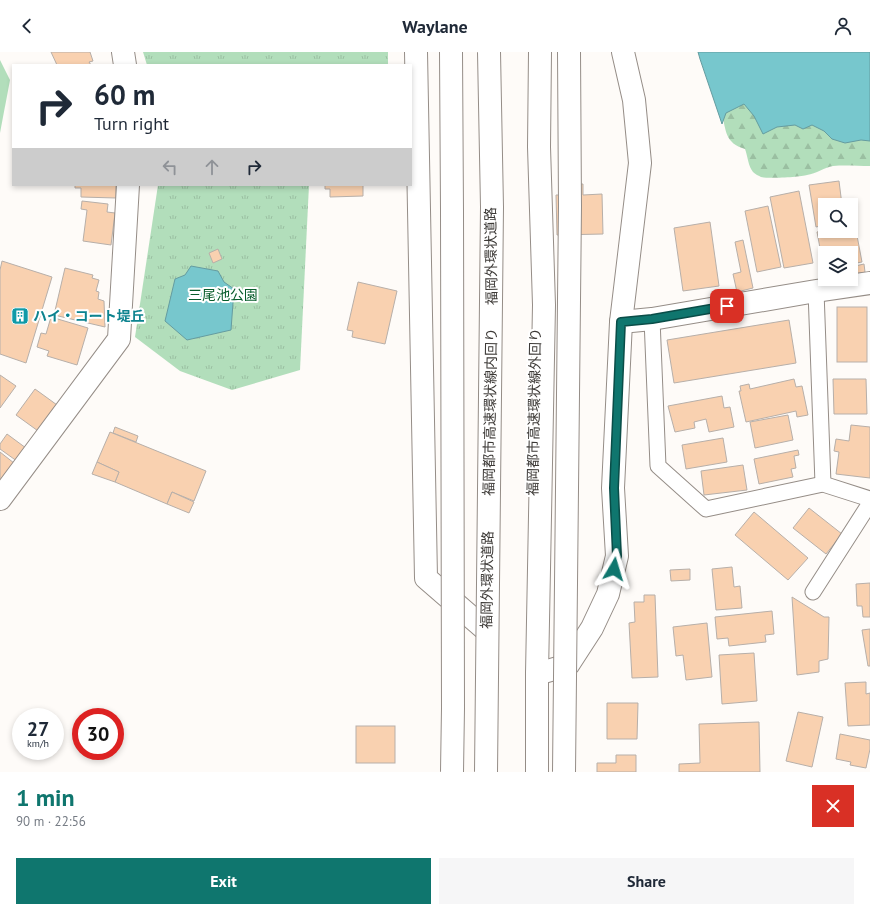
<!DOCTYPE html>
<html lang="en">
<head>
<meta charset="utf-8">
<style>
  :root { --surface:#fff; --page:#f6f6f7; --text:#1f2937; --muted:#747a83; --accent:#0f766e }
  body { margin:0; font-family:"PT Sans","Noto Sans JP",sans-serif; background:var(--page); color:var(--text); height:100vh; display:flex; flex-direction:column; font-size:15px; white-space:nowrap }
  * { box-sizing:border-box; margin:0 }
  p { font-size:13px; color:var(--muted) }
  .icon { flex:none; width:22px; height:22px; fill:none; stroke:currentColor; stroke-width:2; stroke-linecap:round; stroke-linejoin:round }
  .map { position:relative; height:720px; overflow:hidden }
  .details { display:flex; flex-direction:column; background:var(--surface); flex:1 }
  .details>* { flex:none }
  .hud { position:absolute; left:12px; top:12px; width:400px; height:122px; border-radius:0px; box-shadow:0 2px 6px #0003; background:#fff; color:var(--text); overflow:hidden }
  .controls { position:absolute; left:818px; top:146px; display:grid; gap:8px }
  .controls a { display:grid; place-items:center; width:40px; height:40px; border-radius:0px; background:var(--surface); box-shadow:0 2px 6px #0003; font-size:20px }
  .speed { position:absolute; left:12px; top:656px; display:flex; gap:8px; font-size:20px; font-weight:700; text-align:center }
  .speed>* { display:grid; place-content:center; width:52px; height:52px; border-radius:50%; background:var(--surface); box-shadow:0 2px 6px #0003; line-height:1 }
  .speed small { font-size:10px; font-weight:400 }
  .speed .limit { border:6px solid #d22; background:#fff; color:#111 }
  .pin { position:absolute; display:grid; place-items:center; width:34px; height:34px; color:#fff; margin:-17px; border-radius:8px; box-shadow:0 2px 6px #0006 }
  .me { position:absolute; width:44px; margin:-22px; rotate:7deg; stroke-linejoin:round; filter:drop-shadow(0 0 3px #0008) }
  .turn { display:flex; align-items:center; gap:14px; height:84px; padding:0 16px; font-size:18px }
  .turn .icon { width:52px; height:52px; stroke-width:2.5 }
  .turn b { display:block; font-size:28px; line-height:34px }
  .lanes { display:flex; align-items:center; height:38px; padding:0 16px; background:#0003; justify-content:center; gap:20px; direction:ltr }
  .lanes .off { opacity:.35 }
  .round { display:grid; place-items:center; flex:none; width:42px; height:42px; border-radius:0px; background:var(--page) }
  .head { display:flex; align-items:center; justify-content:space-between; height:68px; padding:0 16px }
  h1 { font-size:24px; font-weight:700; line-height:30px; color:var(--accent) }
  .cta { display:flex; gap:8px; margin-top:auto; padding:8px 16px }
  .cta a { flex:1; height:46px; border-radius:0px; background:var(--accent); color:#fff; font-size:16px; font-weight:700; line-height:46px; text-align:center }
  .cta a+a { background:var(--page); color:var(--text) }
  header { display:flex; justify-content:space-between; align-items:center; height:52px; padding:0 16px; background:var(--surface); font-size:18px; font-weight:700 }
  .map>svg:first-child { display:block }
  .grass { fill:#b2debb }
  .forest { fill:url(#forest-firs) }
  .park { fill:url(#park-tufts) }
  .water { fill:#77c7cd; stroke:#659ca0 }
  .building { fill:#f9d1b0; stroke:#b7afa9 }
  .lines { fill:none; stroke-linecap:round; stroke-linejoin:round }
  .lane-casing { stroke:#958d87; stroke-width:17 }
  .street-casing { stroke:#958d87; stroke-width:24 }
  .highway-casing { stroke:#958d87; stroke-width:24 }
  .lane { stroke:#fff; stroke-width:15 }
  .street { stroke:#fff; stroke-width:22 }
  .highway { stroke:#fff; stroke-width:22 }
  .highway-bridge-casing { stroke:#958d87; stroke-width:24; stroke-linecap:butt }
  .highway-bridge { stroke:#fff; stroke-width:22 }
  .route-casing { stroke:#0a4d48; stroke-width:10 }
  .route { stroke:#0f766e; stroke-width:7 }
  .labels { text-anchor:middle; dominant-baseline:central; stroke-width:4; stroke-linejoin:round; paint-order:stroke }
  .street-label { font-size:14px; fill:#3c3936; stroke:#fff }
  .park-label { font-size:14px; fill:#075c2b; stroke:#fff }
  .culture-label { font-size:14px; font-weight:bold; fill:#0d838f; stroke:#fff; text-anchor:start }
</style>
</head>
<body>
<header><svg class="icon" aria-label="back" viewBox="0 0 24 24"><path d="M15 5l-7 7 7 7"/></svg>Waylane<svg class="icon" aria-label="person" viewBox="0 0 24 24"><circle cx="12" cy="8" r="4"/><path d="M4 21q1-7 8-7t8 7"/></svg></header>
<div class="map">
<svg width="870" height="720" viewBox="0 0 870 720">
  <defs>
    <pattern id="forest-firs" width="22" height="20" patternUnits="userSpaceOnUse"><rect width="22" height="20" fill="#b2debb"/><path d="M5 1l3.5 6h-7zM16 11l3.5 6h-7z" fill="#9abfa1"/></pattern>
    <pattern id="park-tufts" width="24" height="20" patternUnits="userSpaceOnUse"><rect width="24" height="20" fill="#b2debb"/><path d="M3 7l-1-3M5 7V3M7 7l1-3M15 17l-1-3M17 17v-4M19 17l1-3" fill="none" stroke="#9abfa1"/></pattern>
  </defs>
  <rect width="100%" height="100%" fill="#fefbf8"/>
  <!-- grass -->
  <path class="grass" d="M0,8l10,20 -10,53z"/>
  <!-- forest -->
  <path class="forest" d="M742,46l128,30v38c-12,0 -25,-1 -37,0 -8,1 -17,8 -26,9 -6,2 -40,4 -46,2 -2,-1 -6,-3 -8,-5 -5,-6 -5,-15 -8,-23 -20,-6 -19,-18 -23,-36z"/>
  <!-- park -->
  <g class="park">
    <path d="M143,0h245v13h-241z"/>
    <path d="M158,133h151l-9,185 -68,20 -52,-19 -45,-34z"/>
  </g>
  <!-- water -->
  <g class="water">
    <path d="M698,0h172v89l-9,-1 -16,3 -13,-4 -8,-8 -12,-6 -9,4 -8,-4 -18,2 -14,7 -9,-18 -10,-12 -18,9 -4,11 -22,-65z"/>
    <path d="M191,214l27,5 6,11 10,7 -3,41 -44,10 -22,-19 10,-42 10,-4z"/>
  </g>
  <!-- building -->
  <g class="building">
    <path d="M51,0h39l3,9 -4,1 2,3h-34z"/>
    <path d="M839,129l3,24h-17v20l-9,2 -7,-42z"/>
    <path d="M583,132v11l19,-1 1,40 -46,1 -1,-40h4v-10z"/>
    <path d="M75,133h41v13l-35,-1v-9h-6z"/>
    <path d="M325,133h38v11l-33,1v-8h-5z"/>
    <path d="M799,139l14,72 -29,5 -14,-71z"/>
    <path d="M82,149l26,3 -1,8 8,1 -4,32 -28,-4 4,-31 -6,-1z"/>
    <path d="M768,154l13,61 -24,5 -12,-61z"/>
    <path d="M710,170l9,64 -36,5 -9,-63z"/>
    <path d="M855,173l7,37 -11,2v-11h-26l-1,16 -7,-37 8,-2 26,1v-5z"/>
    <path d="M743,188l10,48 -16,4 -4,-18 8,-2 -6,-30z"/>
    <path d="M218,197l4,10 -9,4 -4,-10z"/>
    <path d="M2,209l50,16 -26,86 -26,-9v-84z"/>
    <path d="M864,212l1,8 -14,2v-7z"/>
    <path d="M65,216l28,7 -1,3 7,2 -3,11 3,1 -1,7 6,2 1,26 -51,-12z"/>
    <path d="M358,230l39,9 -12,53 -33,-7 1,-6 -6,-1z"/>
    <rect x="837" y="255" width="30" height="55"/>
    <path d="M51,265l37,11 -11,37 -30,-9 2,-5 -12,-4 4,-14 5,1z"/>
    <path d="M789,268l7,43 -122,20 -7,-43z"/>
    <path d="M0,323l16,11 -16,22z"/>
    <path d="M794,327l2,8 6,-1 6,29 -11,2 -1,-6 -50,11 -7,-31h2l-1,-5 9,-2 1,5z"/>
    <path d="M833,327h33l1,35h-33z"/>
    <path d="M35,337l29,21 -19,26 -29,-21z"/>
    <path d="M722,344l2,12 6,-1 4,20 -25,5 -3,-13 -12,3 1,6 -20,4 -7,-26z"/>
    <path d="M788,363l5,25 -38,8 -5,-26z"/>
    <path d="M851,373l19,2v51l-34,-4 3,-22 -5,-1 2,-12 13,2z"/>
    <path d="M115,375l23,9 -2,6 -23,-9z"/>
    <path d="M110,380l96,39 -12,30 -22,-9 -5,12 -52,-22 4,-10 -22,-10z"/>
    <path d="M7,382l23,17 -9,13 -21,-15v-5z"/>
    <path d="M723,386l4,24 -41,7 -4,-24z"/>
    <path d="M798,398l1,5 -5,1 2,12 -5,1 2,8 -34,7 -5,-25z"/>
    <path d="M0,400l19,15 -19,24z"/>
    <path d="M97,410l22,10 -4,10 -23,-8z"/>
    <path d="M743,413l4,25 -43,5 -3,-24z"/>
    <path d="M172,440l22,10 -5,11 -22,-9z"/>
    <path d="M809,456l33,26 -16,20 -33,-26z"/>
    <path d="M754,460l54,46 -20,22 -53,-45z"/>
    <path d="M732,515l2,20 6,-1 2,22 -26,2 -4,-41z"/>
    <path d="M690,517v11l-19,1 -1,-11z"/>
    <path d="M870,531v34h-7l-1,-11h-5l-1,-22z"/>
    <path d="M644,543h11l3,82 -26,1 -3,-55 6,-1 -1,-20h10z"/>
    <path d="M792,545l32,20h5l-1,42 -9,2v11l-22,3z"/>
    <path d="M772,559l2,23 -9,1 1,7 -37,4 -1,-8 -11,1 -2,-22z"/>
    <path d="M707,571l5,54 -26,3 -3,-25 -7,1 -3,-29z"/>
    <path d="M870,577v37h-2l-6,-36z"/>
    <path d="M754,601l3,48 -35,3 -3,-49z"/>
    <path d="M866,630v12l4,-1v32l-22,1 -3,-43z"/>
    <path d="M607,651h31l-1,36h-30z"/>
    <path d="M798,660l25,5 -11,50 -26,-6z"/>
    <path d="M759,670l1,50h-81v-8l21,-1 -1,-39z"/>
    <rect x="356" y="674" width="39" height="37"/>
    <path d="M840,682l30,6v9l-4,19 -16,-3 1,-3 -15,-3z"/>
    <path d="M616,703h20v17h-39v-9h19z"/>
  </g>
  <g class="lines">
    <defs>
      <g id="lane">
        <path d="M816,239l7,193"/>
        <path d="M652,267l6,147 48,43 117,-25 47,15"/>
        <path d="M813,540l57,-89"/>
      </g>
      <g id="street">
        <path d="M123,0l2,13"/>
        <path d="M416,0l10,526 60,52"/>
        <path d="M621,270l31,-3 164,-28 54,-8"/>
        <path d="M0,447l119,-160 9,-154"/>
        <path d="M537,622l31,-9 24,-37 16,-34 9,-38 -4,-68 8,-166 19,-159 -6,-63 -11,-48"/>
      </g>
      <path id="highway" d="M537,720v-98l7,-369 -5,-158 1,-95"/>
    </defs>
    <!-- lane casing -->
    <use href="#lane" class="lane-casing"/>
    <!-- street casing -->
    <use href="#street" class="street-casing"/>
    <!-- highway casing -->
    <use href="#highway" class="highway-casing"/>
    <!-- lane -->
    <use href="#lane" class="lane"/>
    <!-- street -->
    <use href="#street" class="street"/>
    <!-- highway -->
    <use href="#highway" class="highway"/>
    <defs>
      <g id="highway-bridge">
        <path d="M451,0l1,158 1,498 -1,64"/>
        <path d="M486,720l6,-565 -3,-155"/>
        <path d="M564,720l6,-566 -1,-154"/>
      </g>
    </defs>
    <!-- highway-bridge casing -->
    <use href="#highway-bridge" class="highway-bridge-casing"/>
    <!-- highway-bridge -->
    <use href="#highway-bridge" class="highway-bridge"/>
  </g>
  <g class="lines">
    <defs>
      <path id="route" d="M614,517l3,-13 -3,-68 7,-166 31,-3 75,-13"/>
    </defs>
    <!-- route casing -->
    <use href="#route" class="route-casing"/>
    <!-- route -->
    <use href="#route" class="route"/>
  </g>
  <!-- icons -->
  <defs>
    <symbol id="building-square" viewBox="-11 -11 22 22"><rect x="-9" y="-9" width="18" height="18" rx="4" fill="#0f9aa8" stroke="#fff"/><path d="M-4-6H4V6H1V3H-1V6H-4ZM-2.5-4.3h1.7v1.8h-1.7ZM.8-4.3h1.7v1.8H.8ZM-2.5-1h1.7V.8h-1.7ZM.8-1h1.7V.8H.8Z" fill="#fff"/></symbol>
  </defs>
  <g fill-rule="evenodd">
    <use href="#building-square" x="10" y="254" width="20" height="20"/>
  </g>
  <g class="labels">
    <!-- street labels -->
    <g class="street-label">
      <text transform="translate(491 204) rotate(-91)">福岡外環状道路</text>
      <text transform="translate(490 360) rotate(-89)">福岡都市高速環状線内回り</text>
      <text transform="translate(534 360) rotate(-89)">福岡都市高速環状線外回り</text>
      <text transform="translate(487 528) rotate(-89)">福岡外環状道路</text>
    </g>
    <!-- park labels -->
    <g class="park-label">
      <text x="223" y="243">三尾池公園</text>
    </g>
    <!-- culture labels -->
    <g class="culture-label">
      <text x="33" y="264">ハイ・コート堤丘</text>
    </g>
  </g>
</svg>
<div class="controls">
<a><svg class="icon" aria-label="search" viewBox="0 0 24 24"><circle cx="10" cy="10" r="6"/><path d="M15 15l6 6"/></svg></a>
<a><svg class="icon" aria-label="layers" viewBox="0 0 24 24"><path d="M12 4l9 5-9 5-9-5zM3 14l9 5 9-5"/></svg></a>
</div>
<div class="speed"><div>27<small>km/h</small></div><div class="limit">30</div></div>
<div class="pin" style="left:727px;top:254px;background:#d93025"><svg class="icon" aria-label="arrive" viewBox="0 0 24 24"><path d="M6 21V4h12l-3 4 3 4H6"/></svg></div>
<svg class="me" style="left:614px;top:517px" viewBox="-20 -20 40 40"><path d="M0-17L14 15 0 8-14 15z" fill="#0f766e" stroke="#fff" stroke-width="4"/></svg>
<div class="hud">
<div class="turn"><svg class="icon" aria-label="right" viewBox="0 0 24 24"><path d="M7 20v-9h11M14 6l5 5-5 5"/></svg><div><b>60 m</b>Turn right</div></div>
<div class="lanes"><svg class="icon off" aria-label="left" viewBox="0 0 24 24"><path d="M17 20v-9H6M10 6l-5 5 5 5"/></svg><svg class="icon off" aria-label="ahead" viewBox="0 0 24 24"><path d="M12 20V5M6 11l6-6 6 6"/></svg><svg class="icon" aria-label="right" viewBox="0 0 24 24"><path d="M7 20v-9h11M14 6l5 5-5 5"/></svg></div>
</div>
</div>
<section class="details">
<div class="head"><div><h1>1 min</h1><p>90 m · 22:56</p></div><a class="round" style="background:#d93025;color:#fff"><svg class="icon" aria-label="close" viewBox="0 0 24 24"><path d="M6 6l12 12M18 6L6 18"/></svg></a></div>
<div class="cta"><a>Exit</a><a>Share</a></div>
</section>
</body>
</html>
